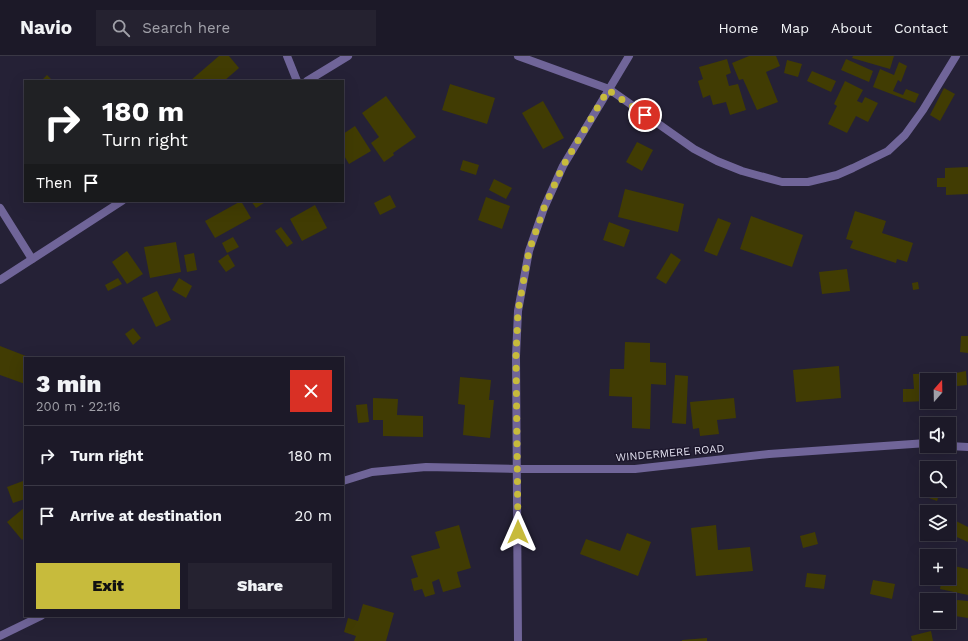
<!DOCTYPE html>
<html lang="en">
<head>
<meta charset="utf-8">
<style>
  :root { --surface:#1c1928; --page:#252230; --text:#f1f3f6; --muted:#a0a0a8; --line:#3a3845; --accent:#c7bb3c }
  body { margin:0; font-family:"Work Sans",sans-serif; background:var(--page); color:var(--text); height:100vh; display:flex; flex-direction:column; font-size:15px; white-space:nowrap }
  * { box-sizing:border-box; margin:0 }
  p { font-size:13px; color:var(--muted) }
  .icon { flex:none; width:22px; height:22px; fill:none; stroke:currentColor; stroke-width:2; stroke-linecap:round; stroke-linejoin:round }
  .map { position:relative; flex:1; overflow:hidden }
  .side { position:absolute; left:24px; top:301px; width:320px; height:260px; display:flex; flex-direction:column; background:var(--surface); border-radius:0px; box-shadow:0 4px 16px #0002,0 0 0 1px var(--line) }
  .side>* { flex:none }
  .top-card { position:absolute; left:24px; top:24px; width:320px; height:122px; border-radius:0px; box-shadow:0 4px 16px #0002,0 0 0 1px var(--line); background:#202124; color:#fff; overflow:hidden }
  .needle { width:26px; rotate:20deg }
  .controls { position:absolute; left:920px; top:317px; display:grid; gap:8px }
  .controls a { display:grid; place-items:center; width:36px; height:36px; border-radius:0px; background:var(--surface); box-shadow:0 4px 16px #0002,0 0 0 1px var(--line); font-size:20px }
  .pin { position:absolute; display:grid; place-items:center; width:34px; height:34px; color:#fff; margin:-17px; border:2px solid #fff; border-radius:50%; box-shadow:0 1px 4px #0007 }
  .me { position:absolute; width:44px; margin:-22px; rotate:0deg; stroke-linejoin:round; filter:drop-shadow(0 0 3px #0008) }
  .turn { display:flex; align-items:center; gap:14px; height:84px; padding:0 12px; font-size:18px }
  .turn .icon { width:52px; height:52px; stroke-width:2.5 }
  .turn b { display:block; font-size:28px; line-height:34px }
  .then { display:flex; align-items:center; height:38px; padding:0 12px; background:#0003; gap:8px; font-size:15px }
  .round { display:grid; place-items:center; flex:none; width:42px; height:42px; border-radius:0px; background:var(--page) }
  .headline { display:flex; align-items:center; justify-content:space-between; height:68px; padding:0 12px }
  h1 { font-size:24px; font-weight:800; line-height:30px }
  .cta { display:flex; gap:8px; margin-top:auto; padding:8px 12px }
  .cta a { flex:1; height:46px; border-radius:0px; background:var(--accent); color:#111; font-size:16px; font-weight:800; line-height:46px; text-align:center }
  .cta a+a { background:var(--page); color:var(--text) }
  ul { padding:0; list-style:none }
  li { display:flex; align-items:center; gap:12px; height:60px; padding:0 12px; border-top:1px solid var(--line) }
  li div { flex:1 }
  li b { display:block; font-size:15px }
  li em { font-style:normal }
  header { display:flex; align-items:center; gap:24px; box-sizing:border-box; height:56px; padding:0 20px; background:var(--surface); border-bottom:1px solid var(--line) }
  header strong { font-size:19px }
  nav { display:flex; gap:22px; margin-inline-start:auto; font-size:14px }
  .search { width:280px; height:36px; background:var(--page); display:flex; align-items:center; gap:10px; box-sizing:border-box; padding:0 14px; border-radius:0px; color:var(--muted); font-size:15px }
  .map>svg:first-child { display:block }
  .building { fill:#413c03 }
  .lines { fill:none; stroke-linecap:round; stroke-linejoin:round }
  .minor { stroke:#706599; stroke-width:8 }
  .route { stroke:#c7bb3c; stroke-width:7; stroke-dasharray:0 12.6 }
  .labels { text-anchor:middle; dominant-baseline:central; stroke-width:3; stroke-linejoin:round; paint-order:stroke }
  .street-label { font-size:11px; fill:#e2e0ef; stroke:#1c172c }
</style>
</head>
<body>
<header>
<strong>Navio</strong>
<div class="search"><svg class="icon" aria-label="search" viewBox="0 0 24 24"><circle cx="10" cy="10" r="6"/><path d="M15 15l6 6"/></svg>Search here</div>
<nav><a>Home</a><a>Map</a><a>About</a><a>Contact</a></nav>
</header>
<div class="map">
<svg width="968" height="585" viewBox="0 0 968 585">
  <rect width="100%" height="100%" fill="#252136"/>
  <!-- building -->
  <g class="building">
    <path d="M219,0h10l10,12 -15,13h-34z"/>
    <path d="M749,0h27l4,10 -14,6 12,30 -21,8 -14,-31 -4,1 -7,-17z"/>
    <path d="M853,0h41l-4,13 -38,-11z"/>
    <path d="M727,3l4,14 -5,2 3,11 9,-2 8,26 -16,5 -4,-13 -13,3 -3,-10 -7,3 -5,-17 5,-2 -4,-12z"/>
    <path d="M846,3l27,12 -4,11 -28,-12z"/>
    <path d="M787,4l15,4 -4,13 -14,-4z"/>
    <path d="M899,6l8,4 -6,16 -3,-2 -5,11 10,4 3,-6 13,5 -4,9 -42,-16 7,-18 14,6z"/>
    <path d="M812,15l24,10 -5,11 -24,-11z"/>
    <path d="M47,19l6,6h-12z"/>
    <path d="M845,25l18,9 -6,11 5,2 3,-6 13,6 -10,19 -12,-6 -9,17 -19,-9 9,-18 -3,-2z"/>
    <path d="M450,28l45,14 -8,26 -45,-14z"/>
    <path d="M944,32l11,6 -15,27 -10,-6z"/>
    <path d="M386,40l30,41 -23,16 1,2 -10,7 -13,-19 8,-6 -17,-24z"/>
    <path d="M543,45l21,37 -21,11 -21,-36z"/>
    <path d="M355,70l16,25 -22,13 -6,-10v-20z"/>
    <path d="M637,86l16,8 -11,21 -16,-9z"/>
    <path d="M463,104l16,5 -3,10 -16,-5z"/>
    <path d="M968,111v27l-22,1v-8h-9v-9h8v-10z"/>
    <path d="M494,123l18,9 -6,11 -17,-9z"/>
    <path d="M625,133l59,15 -6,28 -60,-15z"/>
    <path d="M390,139l6,12 -16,8 -6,-12z"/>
    <path d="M486,141l24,9 -8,23 -24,-9z"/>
    <path d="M241,145l10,17 -36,20 -10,-17z"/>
    <path d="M251,145h16l-11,7z"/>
    <path d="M315,149l12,23 -25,13 -12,-22z"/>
    <path d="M855,155l31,10 -4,12 31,10 -6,19 -10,-3 -1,4 -46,-15 3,-7 -7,-2z"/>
    <path d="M751,160l52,19 -11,32 -52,-18z"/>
    <path d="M718,162l13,5 -14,33 -13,-5z"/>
    <path d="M609,166l21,8 -6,17 -21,-7z"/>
    <path d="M281,171l12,16 -6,4 -12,-16z"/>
    <path d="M233,181l6,10 -12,6 -5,-10z"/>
    <path d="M176,186l5,30 -31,6 -6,-31z"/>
    <path d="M127,195l16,23 -16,10 -15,-22z"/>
    <path d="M194,197l3,17 -10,2 -3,-17z"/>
    <path d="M671,197l10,7 -15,24 -10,-6z"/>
    <path d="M228,198l7,12 -9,6 -8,-11z"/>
    <path d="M847,213l3,22 -28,3 -3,-22z"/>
    <path d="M118,222l4,6 -14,7 -3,-6z"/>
    <path d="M179,222l13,8 -6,12 -14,-8z"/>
    <path d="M918,226l1,7 -6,1 -1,-7z"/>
    <path d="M157,235l14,29 -15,7 -14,-29z"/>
    <path d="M133,272l8,10 -8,7 -8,-11z"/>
    <path d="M961,280h7v17l-8,-1z"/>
    <path d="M625,286l25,1v19l16,1v22l-15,-1 -1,45 -18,-1v-31l-23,-1 1,-27h14z"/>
    <path d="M0,290l31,12h-6v26l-25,-9z"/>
    <path d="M839,310l2,32 -45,4 -3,-32z"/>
    <path d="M966,315l1,14 -10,1 -1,-13z"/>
    <path d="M951,317l1,27h-3v-20h-22v21l-24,1v-13h11l-1,-15z"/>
    <path d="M675,319l13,1 -2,48 -14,-1z"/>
    <path d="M460,321l31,3 -2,20h5l-4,38 -27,-3 2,-30 -7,-1z"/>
    <path d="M373,342l25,1 -1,16 26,1v21l-40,-1v-16h-10z"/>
    <path d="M734,342l2,20 -19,2 2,14 -19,2 -1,-8 -6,1 -3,-27z"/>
    <path d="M367,348l2,18 -11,1 -2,-18z"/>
    <path d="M927,422v12h14l-4,11 -16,-6z"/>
    <path d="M23,425l2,6v12l-12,4 -6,-16z"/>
    <path d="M25,451v30l-3,3 -15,-18z"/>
    <path d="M956,465l12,6v15l-18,-8z"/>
    <path d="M459,469l12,43 -14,4 4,15 -18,5 -4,-13 -7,3 3,12 -10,3 -3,-8 -8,2 -3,-12 7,-2 -7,-21 29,-8 -5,-16z"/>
    <path d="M716,469l2,25 32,-3 3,24 -57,5 -5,-48z"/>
    <path d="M815,476l3,12 -15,4 -3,-12z"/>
    <path d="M627,477l24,9 -13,34 -58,-22 6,-15 34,12z"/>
    <path d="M949,509l19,4v26l-28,-6 2,-11h7z"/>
    <path d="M807,517l19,2 -2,14 -19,-2z"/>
    <path d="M873,524l22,4 -3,15 -22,-5z"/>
    <path d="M957,544l11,1v17l-13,-2z"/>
    <path d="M363,548l31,9 -8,28h-32l2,-5 -12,-4 4,-14 10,3z"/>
    <path d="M931,575l2,10h-21l-1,-5z"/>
    <path d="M707,582v3h-25v-1z"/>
  </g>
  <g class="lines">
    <!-- minor -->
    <g class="minor">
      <path d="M287,0l10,25"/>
      <path d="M518,0l91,33 85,60 23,12 25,10 40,11h26l29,-7 16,-7 35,-17 17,-16 18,-25 33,-54"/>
      <path d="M307,25l41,-25"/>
      <path d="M0,152l32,51"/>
      <path d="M0,224l122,-79"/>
      <path d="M949,390l19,1"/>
      <path d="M343,425l29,-9 54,-5 92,2h117l134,-15 158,-11"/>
      <path d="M0,580l41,-20"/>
      <path d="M518,585l-2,-285 2,-45 11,-60 15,-43 19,-42 66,-110"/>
    </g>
  </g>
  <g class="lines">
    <!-- route -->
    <path class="route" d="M518,476l-2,-176 2,-45 11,-60 15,-43 19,-42 45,-76 37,25"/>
  </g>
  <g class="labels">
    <!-- street labels -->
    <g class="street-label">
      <text transform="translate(670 397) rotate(-5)">WINDERMERE ROAD</text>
    </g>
  </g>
</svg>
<div class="controls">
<a><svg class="needle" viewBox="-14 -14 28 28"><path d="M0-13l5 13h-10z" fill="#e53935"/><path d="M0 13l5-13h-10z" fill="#a0a0a8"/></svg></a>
<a><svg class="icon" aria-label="sound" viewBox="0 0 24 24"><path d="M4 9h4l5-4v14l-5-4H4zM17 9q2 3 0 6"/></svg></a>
<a><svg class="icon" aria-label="search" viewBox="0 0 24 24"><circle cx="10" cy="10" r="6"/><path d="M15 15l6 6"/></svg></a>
<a><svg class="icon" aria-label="layers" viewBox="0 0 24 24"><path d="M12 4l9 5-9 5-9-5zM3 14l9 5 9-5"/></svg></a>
<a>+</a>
<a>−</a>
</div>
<div class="pin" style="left:645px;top:59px;background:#d93025"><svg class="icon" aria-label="arrive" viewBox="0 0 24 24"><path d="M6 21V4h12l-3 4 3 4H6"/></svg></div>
<svg class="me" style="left:518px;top:476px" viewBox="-20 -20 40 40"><path d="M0-17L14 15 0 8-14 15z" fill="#c7bb3c" stroke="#fff" stroke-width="4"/></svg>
<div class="top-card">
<div class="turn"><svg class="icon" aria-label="right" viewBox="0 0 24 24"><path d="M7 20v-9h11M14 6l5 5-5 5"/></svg><div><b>180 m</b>Turn right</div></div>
<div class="then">Then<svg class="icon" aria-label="arrive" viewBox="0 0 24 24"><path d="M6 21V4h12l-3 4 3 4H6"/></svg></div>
</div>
<section class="side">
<div class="headline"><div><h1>3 min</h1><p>200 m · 22:16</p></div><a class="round" style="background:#d93025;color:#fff"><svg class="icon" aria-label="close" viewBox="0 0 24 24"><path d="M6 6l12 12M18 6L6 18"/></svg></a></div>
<ul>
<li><svg class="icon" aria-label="right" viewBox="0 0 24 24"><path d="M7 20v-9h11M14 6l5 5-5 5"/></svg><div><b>Turn right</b></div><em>180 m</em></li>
<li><svg class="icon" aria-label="arrive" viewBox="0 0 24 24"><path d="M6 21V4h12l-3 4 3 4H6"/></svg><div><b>Arrive at destination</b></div><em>20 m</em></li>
</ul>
<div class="cta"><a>Exit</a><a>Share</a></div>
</section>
</div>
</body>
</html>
